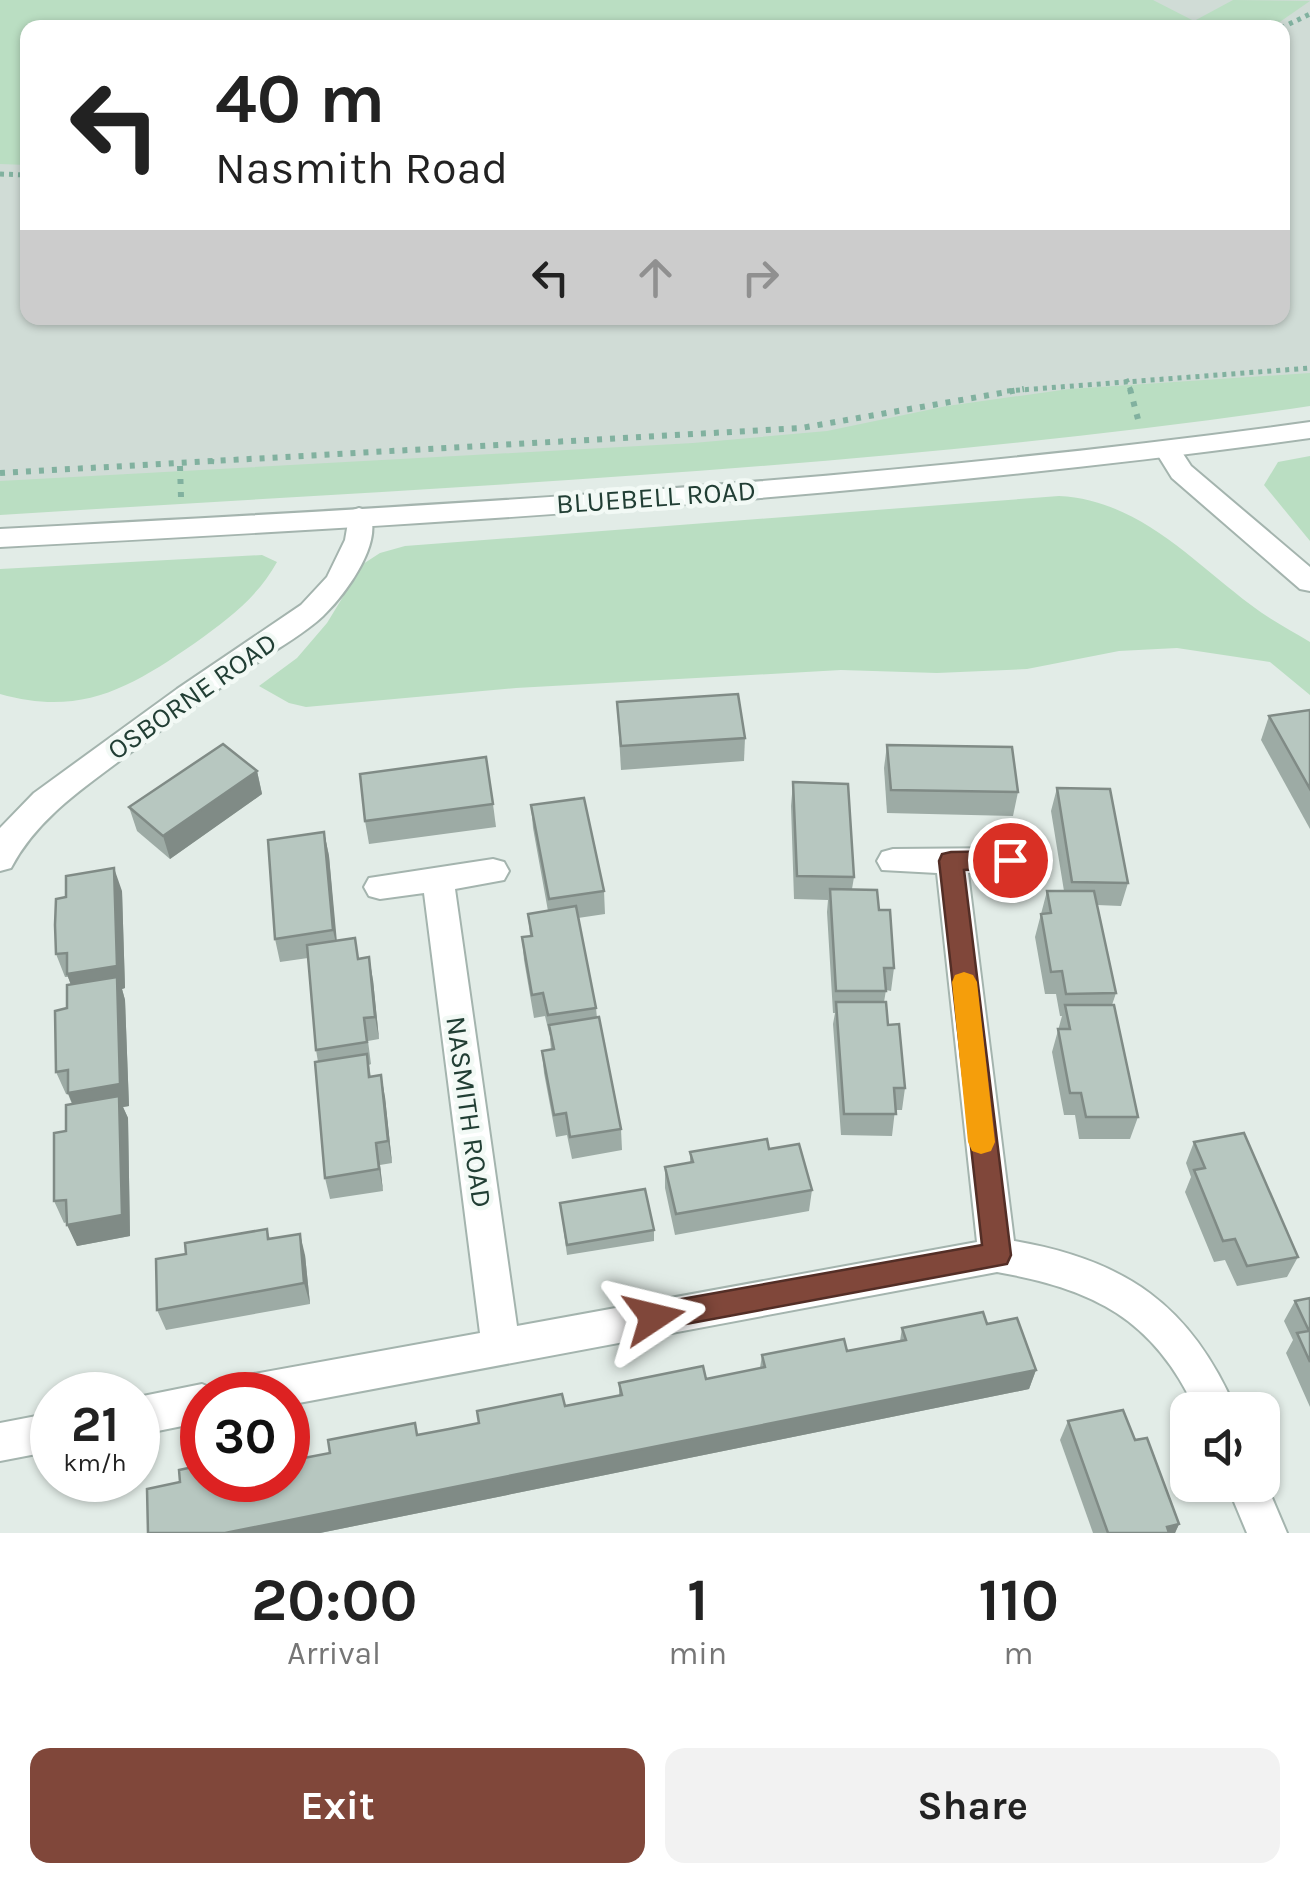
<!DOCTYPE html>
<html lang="en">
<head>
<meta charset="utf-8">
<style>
  :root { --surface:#fff; --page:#f2f2f2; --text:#222; --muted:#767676; --accent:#80473a }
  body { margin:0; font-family:Karla,sans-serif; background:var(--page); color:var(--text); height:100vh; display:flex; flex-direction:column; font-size:38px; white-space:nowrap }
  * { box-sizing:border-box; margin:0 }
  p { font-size:32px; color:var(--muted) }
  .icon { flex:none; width:55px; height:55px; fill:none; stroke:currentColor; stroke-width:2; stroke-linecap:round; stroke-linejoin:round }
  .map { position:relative; height:1533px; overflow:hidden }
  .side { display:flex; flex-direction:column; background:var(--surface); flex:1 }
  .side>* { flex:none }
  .guide { position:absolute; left:20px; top:20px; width:1270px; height:305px; border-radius:20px; box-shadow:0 2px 8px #0004; background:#fff; color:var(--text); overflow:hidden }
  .tools { position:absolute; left:1170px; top:1392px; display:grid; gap:20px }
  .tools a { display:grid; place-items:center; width:110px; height:110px; border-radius:20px; background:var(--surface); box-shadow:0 2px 8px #0004; font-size:50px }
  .speed { position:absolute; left:30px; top:1372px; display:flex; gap:20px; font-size:50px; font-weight:700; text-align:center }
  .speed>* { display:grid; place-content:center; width:130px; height:130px; border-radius:50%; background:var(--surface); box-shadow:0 2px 8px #0004; line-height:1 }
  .speed small { font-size:25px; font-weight:400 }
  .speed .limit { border:15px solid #d22; background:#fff; color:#111 }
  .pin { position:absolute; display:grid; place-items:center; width:85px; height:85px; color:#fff; margin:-42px; border:5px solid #fff; border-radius:50%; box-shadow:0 2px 10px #0007 }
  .me { position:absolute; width:110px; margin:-55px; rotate:80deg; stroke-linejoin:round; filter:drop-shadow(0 0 8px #0008) }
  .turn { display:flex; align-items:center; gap:35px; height:210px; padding:0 30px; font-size:45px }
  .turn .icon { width:130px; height:130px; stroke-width:2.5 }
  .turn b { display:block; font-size:70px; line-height:85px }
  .lanes { display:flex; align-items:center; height:95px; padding:0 30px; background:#0003; justify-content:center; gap:50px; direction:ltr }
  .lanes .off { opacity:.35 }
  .eta { display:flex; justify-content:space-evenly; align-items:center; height:170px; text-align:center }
  .eta b { font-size:60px; font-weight:700; line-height:70px }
  .cta { display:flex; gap:20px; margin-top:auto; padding:20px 30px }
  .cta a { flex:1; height:115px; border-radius:20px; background:var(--accent); color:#fff; font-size:40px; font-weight:700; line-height:115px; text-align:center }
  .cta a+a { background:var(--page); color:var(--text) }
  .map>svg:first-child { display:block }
  .built { fill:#d0dcd6; fill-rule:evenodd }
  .green { fill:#badec2 }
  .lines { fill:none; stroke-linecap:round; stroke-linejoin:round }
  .minor-casing { stroke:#a4b4ae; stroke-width:4 }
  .tertiary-casing { stroke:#a4b4ae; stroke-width:4 }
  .path-far1 { stroke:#81b19f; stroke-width:5; stroke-dasharray:4 5; stroke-linecap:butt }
  .path { stroke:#81b19f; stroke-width:6; stroke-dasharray:5 8; stroke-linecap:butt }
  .minor { fill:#fff; fill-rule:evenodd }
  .tertiary { fill:#fff; fill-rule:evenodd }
  .wall { fill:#9daba5 }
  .shaded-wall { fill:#808b86 }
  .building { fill:#b7c7c0; stroke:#808b86; stroke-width:2.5 }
  .route { fill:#80473a; stroke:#532e26; stroke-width:2.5 }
  .slow { fill:#f59e0b }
  .labels { text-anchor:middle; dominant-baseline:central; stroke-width:9; stroke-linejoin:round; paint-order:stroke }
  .street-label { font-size:28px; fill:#213e34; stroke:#f2f9f5 }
</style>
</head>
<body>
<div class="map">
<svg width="1310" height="1533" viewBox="0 0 1310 1533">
  <rect width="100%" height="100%" fill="#e2ece7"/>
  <!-- built -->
  <path class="built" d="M0,0h1310v399l-1310,105zM28,28h1254v290h-1254z"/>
  <!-- green -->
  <g class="green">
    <path d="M0,0h1153l41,21 39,-21 77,1 -39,27h-1243l-1,137 -27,-1z"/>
    <path d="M1310,373v33c-434,64 -873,81 -1310,109v-34l693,-38 134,-12 120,-25 122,-17z"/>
    <path d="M1310,456v85l-46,-56 14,-23z"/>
    <path d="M1059,496c80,4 133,65 192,109 18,14 39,25 59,37v53l-40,-33 -93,-14 -58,3 -92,18 -90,4 -96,-3 -325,18 -210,19 -17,-4 -30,-17 38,-28 30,-35 36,-59 17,-11 25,-7z"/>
    <path d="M262,555l15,7c-20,36 -49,57 -82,81 -65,45 -114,74 -195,51v-125z"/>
  </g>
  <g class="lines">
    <defs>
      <g id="minor">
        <path d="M1167,441l9,2 15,23 119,101v24l-10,-2 -128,-111 -18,-29z"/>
        <path d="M359,508l9,3c18,30 -24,85 -45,105 -18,17 -42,30 -62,44 -45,30 -88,61 -131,93 -45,34 -92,64 -119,115l-11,3v-43l34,-35 143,-104 124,-84 26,-28 18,-37 5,-29z"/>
        <path d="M1010,848l11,3 5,9 -5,9 -53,4 46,368c111,19 177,64 222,169h-40c-43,-92 -103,-121 -199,-138l-709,133v-10h-64l5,-13 14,-6 237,-43 -56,-440 -44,6 -11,-3 -5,-9 5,-9 124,-19 11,3 5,9 -5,9 -49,9 62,437 460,-84 -40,-369 -55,-3 -5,-9 5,-9 11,-3z"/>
        <path d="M202,1384l14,6 2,5h-16v27l-64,13v-38z"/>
        <path d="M52,1413v38l-52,10v-38z"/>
        <path d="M1262,1474l25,59h-40l-20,-48h35z"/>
      </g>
      <path id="tertiary" d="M1310,422v16c-435,60 -872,86 -1310,109v-18c438,-23 875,-47 1310,-107z"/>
    </defs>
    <!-- minor casing -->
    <use href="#minor" class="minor-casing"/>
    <!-- tertiary casing -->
    <use href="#tertiary" class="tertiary-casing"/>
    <!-- path-far1 -->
    <g class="path-far1">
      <path d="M1281,28l29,-14"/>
      <path d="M0,174l28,1"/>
      <path d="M1126,379l5,12"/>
      <path d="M1007,391l303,-23"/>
    </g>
    <!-- path -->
    <g class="path">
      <path d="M1130,389l9,34"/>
      <path d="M211,464l1,-13"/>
      <path d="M180,466l1,31"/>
      <path d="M0,473l801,-45 223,-39"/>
    </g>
    <!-- minor -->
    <use href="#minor" class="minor"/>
    <!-- tertiary -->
    <use href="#tertiary" class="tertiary"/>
  </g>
  <!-- wall -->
  <g class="wall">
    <path d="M617,702l128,36 -1,23 -123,9z"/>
    <path d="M1310,710v119l-49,-89 8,-24z"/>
    <path d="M887,745l131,47 -5,24 -126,-3 -3,-45z"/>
    <path d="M257,771l5,23 -92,65 -33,-28 -8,-24z"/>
    <path d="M793,782l61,95 -2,12 27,21 15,58 -3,23 -5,-1 -2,12 4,23 17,63 -3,22h-7l-3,26 -51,-1 -8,-111 2,-11h-2l-6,-101 1,-12 -34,-1 -3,-93z"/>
    <path d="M1057,788l71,95 -7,23 -24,-1 19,88 -4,12 26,112 -8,22h-51l-4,-24h-11l-12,-63 10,-36h-2l-4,-22h-11l-10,-57 12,-46h17l-13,-80z"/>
    <path d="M493,804l3,23 -127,17 -4,-23z"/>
    <path d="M531,805l73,86 1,23 -27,4 18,90 1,10 24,111 1,21 -50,9 -5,-24 -11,2 -12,-64 -2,-22 9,-1 -1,-13 -5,-21 -11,2 -10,-58 -2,-23 8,-1 -2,-22 20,-3 -15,-83z"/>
    <path d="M324,832l5,24 7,85 23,17 14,22 6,59 -11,2 3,23 -2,1 2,12 14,20 7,66 -12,2 3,26 -53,8 -5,-21 -7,-116 -2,-12 -8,-92 -28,4 -5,-23z"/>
    <path d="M122,891l3,97 -3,1 3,11 4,106 -6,1 5,11 2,118 -53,10 -10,-24 -3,1 -10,-22 18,-97 -4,-10h-2l-10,-22 15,-87 -3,-8h-3l-9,-23z"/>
    <path d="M1194,1142l104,115 -11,20 -50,9 -12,-26 -11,2 -29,-70 6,-15 -5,-14z"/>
    <path d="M769,1149l43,41 -3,21 -134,24 -10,-47v-21l25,-4v-11z"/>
    <path d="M560,1203l94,27v11l-87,14z"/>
    <path d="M267,1229l3,10 35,16 5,49 -144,26 -9,-20 29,-56z"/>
    <path d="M1310,1298v109l-24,-54 7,-13 -9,-19 11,-20z"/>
    <path d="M983,1312l4,12 30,-6 19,52 -7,19 -709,144h-172l-1,-44 33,-7 -1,-12 23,-5v15h86v-19l42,-8 -2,-13 87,-17 3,12 31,-6 30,-6 -2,-12 85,-17 3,12 54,-11v-12l84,-17 3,13 54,-11 2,-13 82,-16 3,12 53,-10 2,-13z"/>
    <path d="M1068,1421l67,19 44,84 -4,9h-82l-33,-93z"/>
  </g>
  <!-- shaded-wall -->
  <g class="shaded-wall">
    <path d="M257,771l5,23 -92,65 -7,-23z"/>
    <path d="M324,832l5,24 9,97 -5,-23z"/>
    <path d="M114,868l8,23 3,97 -3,1 3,11 4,106 -6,1 5,11 2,118 -53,10 -10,-21 10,-110 -9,-22 7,-97 -8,-22z"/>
    <path d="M369,957l4,23 6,59 -4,-22z"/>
    <path d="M381,1075l4,22 7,66 -4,-22z"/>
    <path d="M376,1143l4,22 3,26 -4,-22z"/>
    <path d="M300,1234l5,21 5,49 -6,-21z"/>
    <path d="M1036,1370l-7,19 -709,144h-95z"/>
    <path d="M1179,1524l-4,9h-11l3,-6z"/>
  </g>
  <!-- building -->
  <g class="building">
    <path d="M738,694l7,44 -124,8 -4,-44z"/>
    <path d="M1310,710v79l-41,-73z"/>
    <path d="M223,744l34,27 -94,65 -34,-29z"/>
    <path d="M887,745l125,2 6,45 -127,-2z"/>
    <path d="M486,757l7,47 -128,17 -5,-47z"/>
    <path d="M793,782l55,2 6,93 -57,-1z"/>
    <path d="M1057,788l53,1 18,94 -56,-1z"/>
    <path d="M584,798l20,93 -55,8 -18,-94z"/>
    <path d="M324,832l9,98 -58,9 -7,-99z"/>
    <path d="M114,868l3,98 -50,8v-21l-11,1 -1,-29 1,-26 10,-2v-21z"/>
    <path d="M830,889l47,1 2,20h11l4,58h-10l2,23h-50z"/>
    <path d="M1047,891h47l22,102 -50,1 -4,-23 -11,1 -10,-58 10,-1z"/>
    <path d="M576,906l20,102 -48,7 -5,-22 -11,2 -10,-58 10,-1 -4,-22z"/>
    <path d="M355,938l3,21 11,-2 6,60 -11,1 3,24 -51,8 -9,-105z"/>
    <path d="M117,977l3,107 -52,9v-23l-12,2 -1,-61 12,-3v-23z"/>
    <path d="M836,1002h50l2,23 11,-1 6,64h-11l2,26h-52z"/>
    <path d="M1065,1005h49l24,112h-52l-5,-24h-11l-12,-64h12z"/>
    <path d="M599,1017l22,112 -51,8 -4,-24 -12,2 -12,-64 12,-2 -5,-24z"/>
    <path d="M367,1054l2,23 12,-2 7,66 -12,2 3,26 -54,9 -10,-116z"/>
    <path d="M119,1096l3,119 -55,10 -1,-25 -12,1v-68l12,-2v-26z"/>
    <path d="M1244,1133l54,124 -51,9 -12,-27 -12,2 -29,-71 11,-2 -11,-26z"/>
    <path d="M767,1139l2,10 30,-5 13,46 -136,24 -11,-47 28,-5 -3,-10z"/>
    <path d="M645,1189l9,41 -87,15 -7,-42z"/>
    <path d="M267,1229l1,10 32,-5 4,49 -147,27 -1,-51 30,-5 -1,-11z"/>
    <path d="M1310,1298v64l-13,-29 12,-2 -14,-30z"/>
    <path d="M983,1312l4,12 30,-6 19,52 -811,163h-77l-1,-44 33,-7 -1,-12 23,-5v15h86v-19l42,-8 -2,-13 87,-17 2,12 32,-6 30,-6 -2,-12 85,-17 3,12 57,-11 -3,-12 84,-17 3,13 59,-12 -3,-12 82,-16 3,12 59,-11 -4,-12z"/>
    <path d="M1123,1410l12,30 12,-2 32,86 -12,3 2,6h-61l-40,-112z"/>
  </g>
  <!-- route -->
  <path class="route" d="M1010,851l9,3 3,6 -3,7 -55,3 47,385 -4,9 -353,66 -10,-4 -4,-9 4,-9 10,-4 328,-59 -43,-384 3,-7 9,-2z"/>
  <!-- slow -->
  <path class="slow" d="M964,972l9,3 4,7 18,160 -4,9 -10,3 -9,-3 -4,-9 -16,-160 3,-7z"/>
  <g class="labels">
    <!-- street labels -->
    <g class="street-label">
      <text transform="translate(656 497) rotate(-4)">BLUEBELL ROAD</text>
      <text transform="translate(192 696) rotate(-35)">OSBORNE ROAD</text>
      <text transform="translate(469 1112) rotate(82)">NASMITH ROAD</text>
    </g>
  </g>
</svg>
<div class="tools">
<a><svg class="icon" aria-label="sound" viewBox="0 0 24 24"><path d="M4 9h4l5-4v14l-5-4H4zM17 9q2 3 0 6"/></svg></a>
</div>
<div class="speed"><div>21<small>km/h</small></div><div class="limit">30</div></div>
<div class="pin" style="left:1010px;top:860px;background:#d93025"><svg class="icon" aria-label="arrive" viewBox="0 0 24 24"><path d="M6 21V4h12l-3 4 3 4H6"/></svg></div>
<svg class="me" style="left:654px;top:1317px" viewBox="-20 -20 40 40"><path d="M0-17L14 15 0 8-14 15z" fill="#80473a" stroke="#fff" stroke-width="4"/></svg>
<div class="guide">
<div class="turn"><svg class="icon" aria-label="left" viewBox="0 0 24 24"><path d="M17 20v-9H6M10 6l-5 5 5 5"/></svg><div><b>40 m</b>Nasmith Road</div></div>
<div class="lanes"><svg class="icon" aria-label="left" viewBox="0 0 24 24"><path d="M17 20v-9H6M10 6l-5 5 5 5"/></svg><svg class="icon off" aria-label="ahead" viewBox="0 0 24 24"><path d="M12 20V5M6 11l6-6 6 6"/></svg><svg class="icon off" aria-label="right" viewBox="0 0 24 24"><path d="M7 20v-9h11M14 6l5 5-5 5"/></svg></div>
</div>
</div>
<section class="side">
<div class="eta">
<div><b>20:00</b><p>Arrival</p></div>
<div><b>1</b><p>min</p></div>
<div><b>110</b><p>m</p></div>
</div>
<div class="cta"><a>Exit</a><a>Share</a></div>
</section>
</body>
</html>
